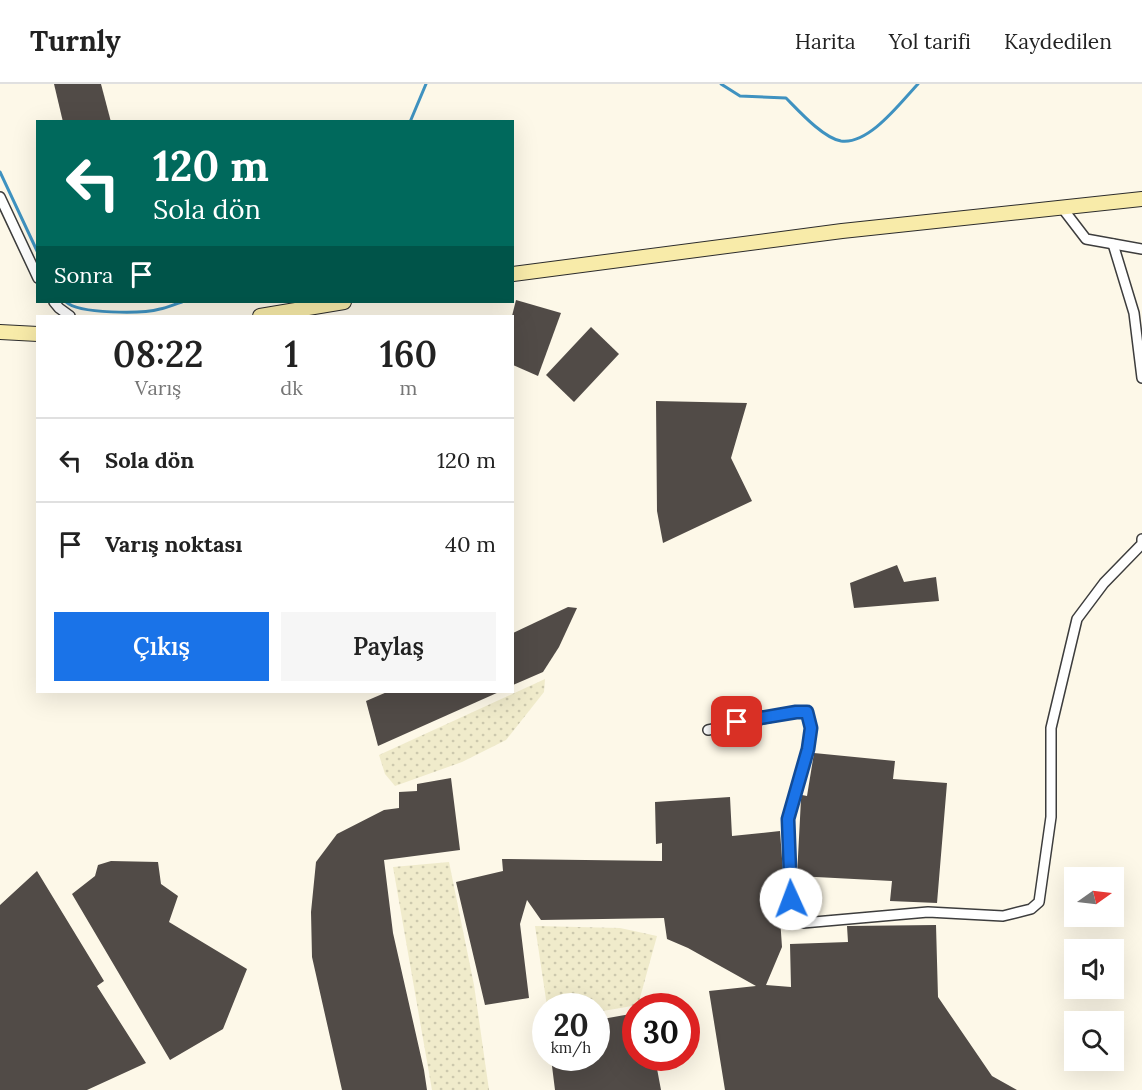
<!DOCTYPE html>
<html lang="tr">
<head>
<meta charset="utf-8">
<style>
  :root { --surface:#fff; --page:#f6f6f6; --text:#222; --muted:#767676; --line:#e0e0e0; --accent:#1a73e8 }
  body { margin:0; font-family:Lora,serif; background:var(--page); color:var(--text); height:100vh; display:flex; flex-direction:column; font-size:22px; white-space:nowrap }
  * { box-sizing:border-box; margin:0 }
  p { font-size:20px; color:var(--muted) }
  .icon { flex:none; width:33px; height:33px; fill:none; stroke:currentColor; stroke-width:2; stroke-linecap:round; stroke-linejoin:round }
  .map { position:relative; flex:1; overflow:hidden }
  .panel { position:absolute; left:36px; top:231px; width:478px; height:378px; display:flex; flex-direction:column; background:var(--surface); border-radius:0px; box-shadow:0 6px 24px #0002 }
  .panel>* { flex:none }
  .top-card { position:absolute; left:36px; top:36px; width:478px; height:183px; border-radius:0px; box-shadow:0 6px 24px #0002; background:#00695c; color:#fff; overflow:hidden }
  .needle { width:39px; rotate:76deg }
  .tools { position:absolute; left:1064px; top:783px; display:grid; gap:12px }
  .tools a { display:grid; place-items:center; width:60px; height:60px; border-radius:0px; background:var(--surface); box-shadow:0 6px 24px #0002; font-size:30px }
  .speed { position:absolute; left:532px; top:909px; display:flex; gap:12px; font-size:30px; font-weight:700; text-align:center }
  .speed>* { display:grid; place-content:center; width:78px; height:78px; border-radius:50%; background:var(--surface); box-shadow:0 6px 24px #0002; line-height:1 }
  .speed small { font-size:15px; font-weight:400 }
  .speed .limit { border:9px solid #d22; background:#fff; color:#111 }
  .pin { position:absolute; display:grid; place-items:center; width:51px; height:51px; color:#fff; margin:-26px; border-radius:12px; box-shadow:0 3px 9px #0006 }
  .me { position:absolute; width:66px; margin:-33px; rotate:358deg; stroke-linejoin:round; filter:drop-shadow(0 0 4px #0008) }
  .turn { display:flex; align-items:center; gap:21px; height:126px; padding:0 18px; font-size:27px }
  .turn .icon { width:78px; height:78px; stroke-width:2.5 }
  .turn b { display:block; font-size:42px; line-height:51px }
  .then { display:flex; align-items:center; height:57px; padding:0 18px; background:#0003; gap:12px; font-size:22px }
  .eta { display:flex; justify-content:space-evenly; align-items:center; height:102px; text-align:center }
  .eta b { font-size:36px; font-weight:600; line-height:42px }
  .cta { display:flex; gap:12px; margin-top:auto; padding:12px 18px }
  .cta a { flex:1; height:69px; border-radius:0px; background:var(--accent); color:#fff; font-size:24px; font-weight:600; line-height:69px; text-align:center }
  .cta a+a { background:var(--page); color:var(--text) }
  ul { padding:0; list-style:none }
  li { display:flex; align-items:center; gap:18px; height:84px; padding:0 18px; border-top:2px solid var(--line) }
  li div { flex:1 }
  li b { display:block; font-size:22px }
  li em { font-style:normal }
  header { display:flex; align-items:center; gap:36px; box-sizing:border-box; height:84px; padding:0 30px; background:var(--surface); border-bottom:2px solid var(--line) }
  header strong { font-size:28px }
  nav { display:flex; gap:33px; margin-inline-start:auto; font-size:21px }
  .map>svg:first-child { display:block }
  .farmland { fill:url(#farmland-dots) }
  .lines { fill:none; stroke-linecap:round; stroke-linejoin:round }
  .stream { stroke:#3f92c0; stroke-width:3 }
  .building { fill:#514b47 }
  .street-casing { stroke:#3d3d3d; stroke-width:12 }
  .secondary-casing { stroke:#2c2c2c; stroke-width:16 }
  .street { stroke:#fff; stroke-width:9 }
  .secondary { stroke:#f8eba9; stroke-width:14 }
  .route-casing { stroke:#114b97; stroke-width:15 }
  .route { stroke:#1a73e8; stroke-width:10 }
</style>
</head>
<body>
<header>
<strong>Turnly</strong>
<nav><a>Harita</a><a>Yol tarifi</a><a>Kaydedilen</a></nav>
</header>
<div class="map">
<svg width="1142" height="1006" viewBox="0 0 1142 1006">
  <defs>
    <pattern id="farmland-dots" width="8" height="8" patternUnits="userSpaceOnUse" patternTransform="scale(1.5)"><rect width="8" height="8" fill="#f0ebcb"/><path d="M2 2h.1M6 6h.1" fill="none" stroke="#ccc8ad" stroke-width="1.8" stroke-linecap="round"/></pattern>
  </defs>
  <rect width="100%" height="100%" fill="#fdf8e8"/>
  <!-- farmland -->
  <g class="farmland">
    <path d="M545,595l-1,13 -38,48 -44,22 -67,24 -10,-12 -6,-19z"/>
    <path d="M449,778l25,123 15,105h-57l-39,-223z"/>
    <path d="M535,842l85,2 37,8 -19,69 -41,7v-6h-50z"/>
  </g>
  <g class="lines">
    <!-- stream -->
    <g class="stream">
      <path d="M721,0l19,12 46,2c12,12 37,40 55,43 28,4 59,-38 77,-57"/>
      <path d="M410,38l16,-38"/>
      <path d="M0,88l38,81"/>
      <path d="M66,218c13,12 76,12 94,7 7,-1 15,-5 22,-7"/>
    </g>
  </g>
  <!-- building -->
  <g class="building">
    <path d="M54,0h47l10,38h-48z"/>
    <path d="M516,216l45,13 -23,63 -25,-11 -1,-49z"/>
    <path d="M591,243l28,27 -45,48 -28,-27z"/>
    <path d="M656,317l91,2 -16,55 21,43 -89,42 -6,-32z"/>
    <path d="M897,481l7,17 32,-5 3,24 -85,7 -4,-25z"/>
    <path d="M568,523l9,1 -18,39 -16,25 -30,13v-52z"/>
    <path d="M387,608h112l-121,54 -12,-45z"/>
    <path d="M814,669l81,8 -2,18 54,4 -10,120 -47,-2 2,-20 -95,-5 4,-77 1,-4 5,1z"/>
    <path d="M451,694l9,72 -76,10 9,73 31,137 3,20h-85l-30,-133 -1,-45 5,-50 21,-28 47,-24 15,-2v-16l18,-1v-7z"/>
    <path d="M730,713l2,39 48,-5 3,41 -6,2 5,73 -16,38 25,2 -1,-43 58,-2 -1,-16 89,-1 2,72 54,79 25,14h-292l-16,-99 47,-5 -68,-38 -21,-9 -3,-21 -123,2 -14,-20 -7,24 9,74 -44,7 -29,-123 47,-11 -1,-12 160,2v-18l-6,1 -1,-42z"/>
    <path d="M111,777l47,1 3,22 17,12 -9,26 78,47 -24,60 -53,31 -98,-166 23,-18 3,-11z"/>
    <path d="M37,787l67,110 -7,5 49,77 -59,27h-87v-185z"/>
    <path d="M636,929v45h19l6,32h-106l-4,-32h46v-38z"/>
  </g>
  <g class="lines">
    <defs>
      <g id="street">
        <path d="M0,113l38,81"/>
        <path d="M1063,125l23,30 56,10"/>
        <path d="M1113,160l21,69 8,65"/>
        <path d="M54,218l5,6 11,8"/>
        <path d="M708,646l88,-18h11l4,16 -3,21 -20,70 4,96 11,8 125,-11 75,4 28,-7 8,-7 12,-85v-89l26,-109 27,-36 38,-39v-5"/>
      </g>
      <g id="secondary">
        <path d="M513,190l329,-43 300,-32"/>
        <path d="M260,232l84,-14"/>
        <path d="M0,248l38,2"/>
      </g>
    </defs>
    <!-- street casing -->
    <use href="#street" class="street-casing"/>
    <!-- secondary casing -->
    <use href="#secondary" class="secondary-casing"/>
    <!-- street -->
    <use href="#street" class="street"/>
    <!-- secondary -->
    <use href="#secondary" class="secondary"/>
  </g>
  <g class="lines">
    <defs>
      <path id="route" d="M737,638l59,-10h11l4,16 -3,21 -20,70 3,80"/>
    </defs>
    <!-- route casing -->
    <use href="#route" class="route-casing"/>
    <!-- route -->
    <use href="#route" class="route"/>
  </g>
</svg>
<div class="tools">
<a><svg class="needle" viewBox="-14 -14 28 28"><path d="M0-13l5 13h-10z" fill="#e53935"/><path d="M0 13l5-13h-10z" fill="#767676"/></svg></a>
<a><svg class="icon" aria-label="sound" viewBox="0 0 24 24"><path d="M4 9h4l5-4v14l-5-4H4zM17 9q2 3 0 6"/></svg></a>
<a><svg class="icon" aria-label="search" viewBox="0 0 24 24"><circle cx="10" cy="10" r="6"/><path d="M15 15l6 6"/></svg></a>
</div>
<div class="speed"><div>20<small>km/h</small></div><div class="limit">30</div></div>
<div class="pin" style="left:737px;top:638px;background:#d93025"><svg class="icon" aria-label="arrive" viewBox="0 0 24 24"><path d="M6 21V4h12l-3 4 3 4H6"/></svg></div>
<svg class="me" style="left:791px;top:815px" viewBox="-20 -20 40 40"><circle r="19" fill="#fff"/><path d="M0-13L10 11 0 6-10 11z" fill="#1a73e8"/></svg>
<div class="top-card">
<div class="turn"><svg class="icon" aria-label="left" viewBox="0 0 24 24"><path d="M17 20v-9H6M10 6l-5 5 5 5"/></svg><div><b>120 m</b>Sola dön</div></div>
<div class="then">Sonra<svg class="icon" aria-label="arrive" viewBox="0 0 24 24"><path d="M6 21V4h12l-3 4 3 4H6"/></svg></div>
</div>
<section class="panel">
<div class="eta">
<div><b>08:22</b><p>Varış</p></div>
<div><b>1</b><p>dk</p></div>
<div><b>160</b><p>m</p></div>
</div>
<ul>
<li><svg class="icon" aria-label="left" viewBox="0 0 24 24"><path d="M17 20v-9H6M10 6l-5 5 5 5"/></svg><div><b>Sola dön</b></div><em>120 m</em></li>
<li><svg class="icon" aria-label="arrive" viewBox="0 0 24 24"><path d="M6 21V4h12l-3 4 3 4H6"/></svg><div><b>Varış noktası</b></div><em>40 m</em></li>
</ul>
<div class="cta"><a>Çıkış</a><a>Paylaş</a></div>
</section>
</div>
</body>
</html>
